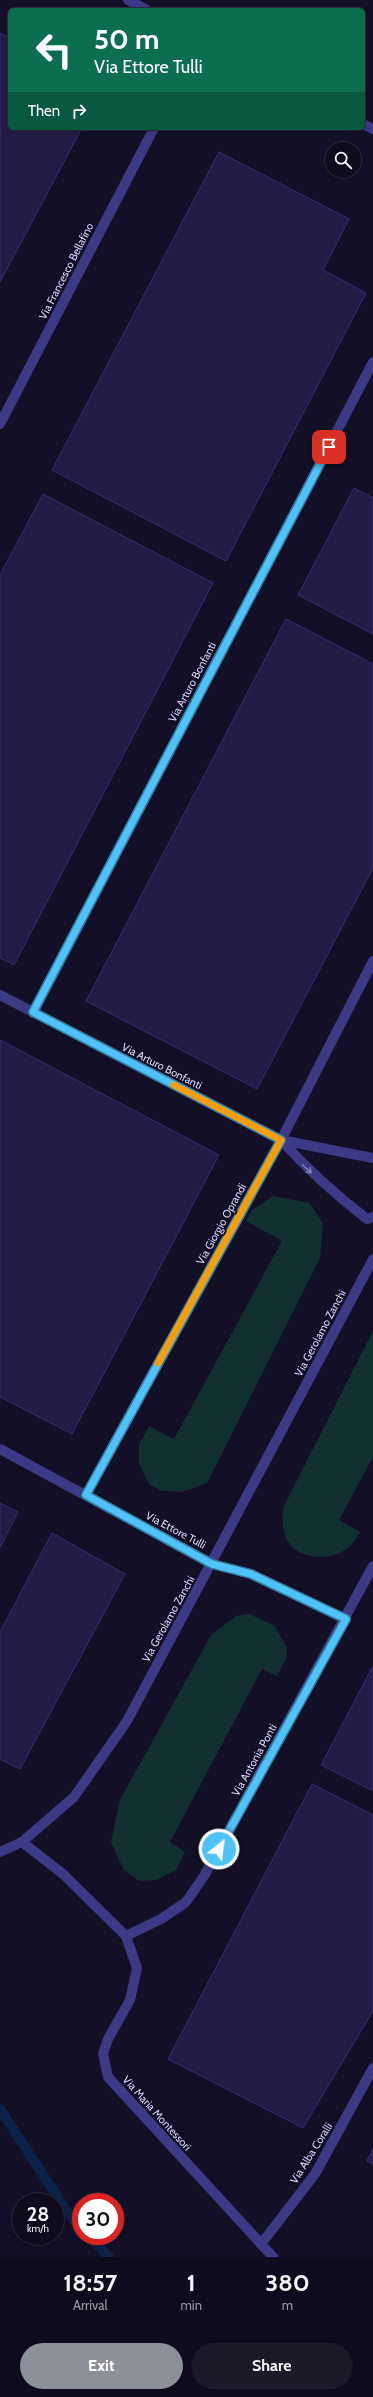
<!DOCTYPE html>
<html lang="en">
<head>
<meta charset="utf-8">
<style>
  :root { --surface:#0e0b1c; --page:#1c1929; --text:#f1f3f6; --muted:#9b9ba3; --line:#2e2b3b; --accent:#8c9099 }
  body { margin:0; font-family:Cabin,sans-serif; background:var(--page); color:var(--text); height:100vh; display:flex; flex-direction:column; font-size:15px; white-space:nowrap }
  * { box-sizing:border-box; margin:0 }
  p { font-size:13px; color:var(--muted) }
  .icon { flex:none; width:22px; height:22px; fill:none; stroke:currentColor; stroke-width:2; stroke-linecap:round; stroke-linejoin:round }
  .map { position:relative; height:2257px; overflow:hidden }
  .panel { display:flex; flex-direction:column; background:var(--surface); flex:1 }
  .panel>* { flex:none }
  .guide { position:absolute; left:8px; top:8px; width:357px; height:122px; border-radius:6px; box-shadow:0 2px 6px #0003,0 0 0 1px var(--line); background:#0b6e4f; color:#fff; overflow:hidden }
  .buttons { position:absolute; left:325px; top:142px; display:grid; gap:8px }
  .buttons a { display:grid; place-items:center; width:36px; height:36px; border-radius:50%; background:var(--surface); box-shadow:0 2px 6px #0003,0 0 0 1px var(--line); font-size:20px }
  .speed { position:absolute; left:12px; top:2193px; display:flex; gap:8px; font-size:20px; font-weight:700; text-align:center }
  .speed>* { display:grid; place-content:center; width:52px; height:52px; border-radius:50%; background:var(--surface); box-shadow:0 2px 6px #0003,0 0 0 1px var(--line); line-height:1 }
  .speed small { font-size:10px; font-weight:400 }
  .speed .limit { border:6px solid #d22; background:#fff; color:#111 }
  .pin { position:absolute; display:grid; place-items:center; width:34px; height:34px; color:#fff; margin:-17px; border-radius:8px; box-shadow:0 2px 6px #0006 }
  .me { position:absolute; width:44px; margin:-22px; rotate:29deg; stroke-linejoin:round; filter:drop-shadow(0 0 3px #0008) }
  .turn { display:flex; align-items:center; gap:14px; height:84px; padding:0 20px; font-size:18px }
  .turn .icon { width:52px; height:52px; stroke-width:2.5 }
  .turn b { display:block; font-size:28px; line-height:34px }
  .then { display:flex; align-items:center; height:38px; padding:0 20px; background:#0003; gap:8px; font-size:15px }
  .eta { display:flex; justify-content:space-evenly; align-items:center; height:68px; text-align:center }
  .eta b { font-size:24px; font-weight:700; line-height:28px }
  .cta { display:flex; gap:8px; margin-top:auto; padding:8px 20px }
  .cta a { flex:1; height:46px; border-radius:24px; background:var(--accent); color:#fff; font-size:16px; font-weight:700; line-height:46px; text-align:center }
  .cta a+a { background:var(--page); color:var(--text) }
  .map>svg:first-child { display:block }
  .green { fill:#12302f }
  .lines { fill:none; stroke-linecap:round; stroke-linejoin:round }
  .stream { stroke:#0c2248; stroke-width:10 }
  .building { fill:#241b47; stroke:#3b2d73 }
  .minor { stroke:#3d3a85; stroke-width:10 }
  .tertiary { stroke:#3d3a85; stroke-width:10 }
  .oneway { stroke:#837fbc }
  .route-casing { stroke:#337fa1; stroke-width:10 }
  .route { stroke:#4fc3f7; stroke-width:7 }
  .slow { stroke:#f59e0b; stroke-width:7 }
  .labels { text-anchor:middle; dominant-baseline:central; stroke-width:4; stroke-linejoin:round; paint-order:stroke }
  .street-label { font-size:11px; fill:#d9d4ff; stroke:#130f26 }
</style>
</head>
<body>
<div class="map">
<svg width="373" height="2257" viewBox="0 0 373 2257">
  <rect width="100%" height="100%" fill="#130f26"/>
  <!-- green -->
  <g class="green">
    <path d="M273,1196l37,7 13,21 -3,34 -113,225 -25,9 -20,-1 -13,-7 -10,-20v-19l10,-19 25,13 108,-198 -36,-20 6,-11z"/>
    <path d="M373,1331v126l-34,63 21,12c-3,5 -5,10 -9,13 -16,17 -54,17 -65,-7 -4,-10 -4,-20 -3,-30z"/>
    <path d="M249,1614l25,11 13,23v9l-10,19 -15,-7 -92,173 15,10 -9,18 -20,10 -17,1 -15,-11 -13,-28 9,-42 91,-165 25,-19z"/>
  </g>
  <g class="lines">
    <!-- stream -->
    <g class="stream">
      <path d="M0,2109l70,107 11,12"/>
      <path d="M89,2236l20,21"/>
    </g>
  </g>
  <!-- building -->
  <g class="building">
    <path d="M0,33l10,5v90h72l-82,154z"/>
    <path d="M219,152l130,67 -26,51 43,23 -140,268 -174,-91z"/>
    <path d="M354,488l19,10v136l-75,-39z"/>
    <path d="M43,494l170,89 -199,382 -14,-7v-383z"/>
    <path d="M286,619l87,45v204l-116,221 -171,-88z"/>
    <path d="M0,1040l219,115 -147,279 -72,-37z"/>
    <path d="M0,1503l18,9 -18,36z"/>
    <path d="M52,1533l73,41 -105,195 -20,-10v-127z"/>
    <path d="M373,1666v125l-52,-26z"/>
    <path d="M312,1784l61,31v196l-70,117 -135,-69z"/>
    <path d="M373,2149v15l-6,-3z"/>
  </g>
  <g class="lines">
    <!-- minor -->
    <g class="minor">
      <path d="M0,424l154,-296"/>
      <path d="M0,995l281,145 92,18"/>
      <path d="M33,1013l340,-651"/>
      <path d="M281,1140c26,29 55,55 86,79l6,-2"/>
      <path d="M0,1449l212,115 39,10 94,45"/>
      <path d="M86,1495l195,-355 92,-179"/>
      <path d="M22,1842l41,32 63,62 11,32 -7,32 -22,39 -5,15 5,23 165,180"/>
      <path d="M126,1936l35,-17 25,-17 18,-26 169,-310"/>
      <path d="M261,2244l54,-70 58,-106"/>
    </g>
    <!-- tertiary -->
    <g class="tertiary">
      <path d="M128,0l19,10"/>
      <path d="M363,124l10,5"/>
      <path d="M0,1852l22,-10 52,-45 53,-76 246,-462"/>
    </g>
  </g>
  <!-- one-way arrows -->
  <defs><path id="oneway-shaft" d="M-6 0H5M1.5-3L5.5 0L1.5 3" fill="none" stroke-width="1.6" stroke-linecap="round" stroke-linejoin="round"/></defs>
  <use class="oneway" href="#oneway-shaft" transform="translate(307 1169) rotate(42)"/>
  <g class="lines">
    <defs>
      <path id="route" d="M219,1849l127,-230 -95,-45 -39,-10 -126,-69 195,-355 -248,-128 296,-565"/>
    </defs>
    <!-- route casing -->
    <use href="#route" class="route-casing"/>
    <!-- route -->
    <use href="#route" class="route"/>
    <!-- slow -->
    <path class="slow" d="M158,1363l123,-223 -107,-55"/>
  </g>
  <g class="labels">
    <!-- street labels -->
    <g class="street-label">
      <text transform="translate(66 271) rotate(-63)">Via Francesco Bellafino</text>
      <text transform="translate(192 682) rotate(-62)">Via Arturo Bonfanti</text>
      <text transform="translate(162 1066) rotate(27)">Via Arturo Bonfanti</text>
      <text transform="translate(221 1224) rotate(-61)">Via Giorgio Oprandi</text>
      <text transform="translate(320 1333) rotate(-62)">Via Gerolamo Zanchi</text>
      <text transform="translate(176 1530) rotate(28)">Via Ettore Tulli</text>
      <text transform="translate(168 1619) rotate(-61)">Via Gerolamo Zanchi</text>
      <text transform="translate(254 1760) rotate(-61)">Via Antonia Ponti</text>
      <text transform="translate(157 2113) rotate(48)">Via Maria Montessori</text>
      <text transform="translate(311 2153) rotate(-58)">Via Alba Coralli</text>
    </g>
  </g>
</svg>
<div class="buttons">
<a><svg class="icon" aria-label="search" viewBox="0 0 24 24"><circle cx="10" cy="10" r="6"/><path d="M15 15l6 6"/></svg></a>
</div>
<div class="speed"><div>28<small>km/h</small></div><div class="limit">30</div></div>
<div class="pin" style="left:329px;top:447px;background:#d93025"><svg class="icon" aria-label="arrive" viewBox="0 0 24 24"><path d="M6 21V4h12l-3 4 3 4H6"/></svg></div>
<svg class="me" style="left:219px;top:1849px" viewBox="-20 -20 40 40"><circle r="17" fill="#4fc3f7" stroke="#fff" stroke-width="3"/><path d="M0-11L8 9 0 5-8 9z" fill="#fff"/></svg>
<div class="guide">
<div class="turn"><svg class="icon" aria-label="left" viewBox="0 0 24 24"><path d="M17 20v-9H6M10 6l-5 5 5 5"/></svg><div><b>50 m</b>Via Ettore Tulli</div></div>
<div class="then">Then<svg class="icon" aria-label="right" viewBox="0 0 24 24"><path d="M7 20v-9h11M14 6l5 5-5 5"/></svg></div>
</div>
</div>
<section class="panel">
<div class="eta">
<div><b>18:57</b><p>Arrival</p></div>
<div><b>1</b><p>min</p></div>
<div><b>380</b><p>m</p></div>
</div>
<div class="cta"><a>Exit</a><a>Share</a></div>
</section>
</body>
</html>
